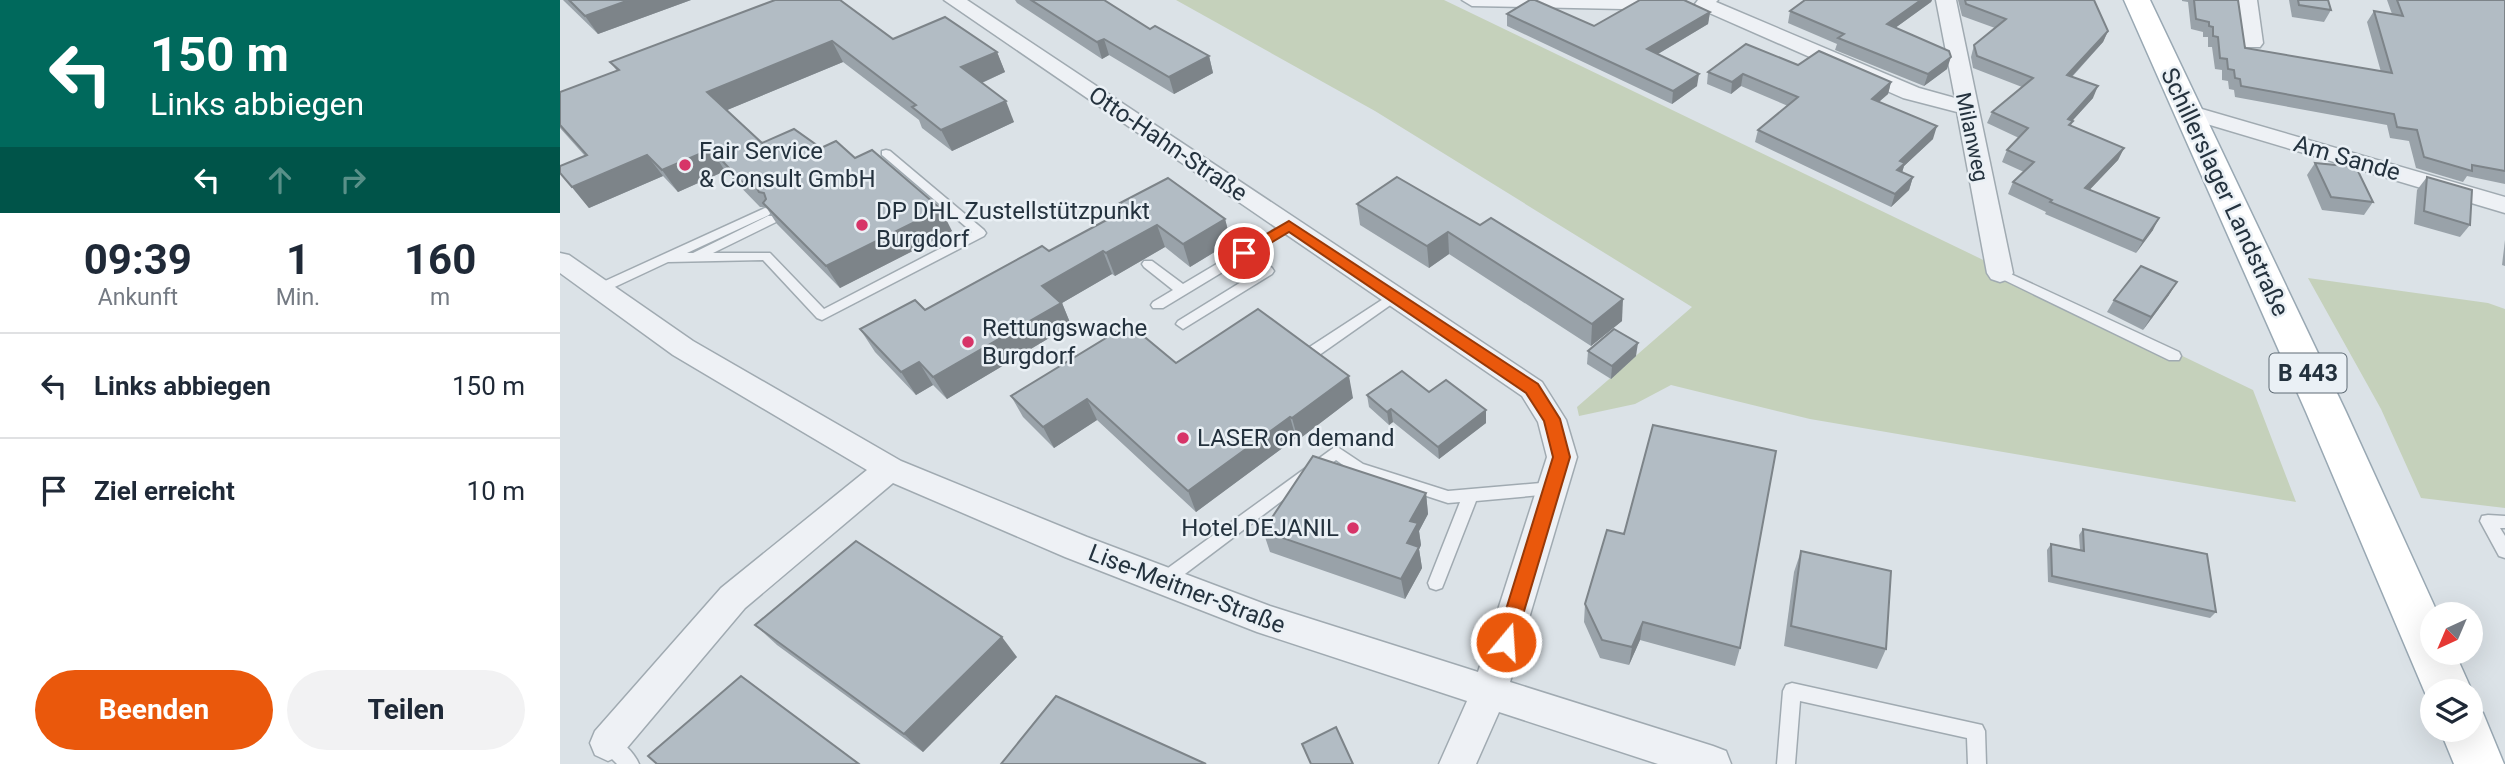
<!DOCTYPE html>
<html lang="de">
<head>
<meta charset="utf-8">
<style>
  :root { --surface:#fff; --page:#f2f2f3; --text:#1f2937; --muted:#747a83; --line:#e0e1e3; --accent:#ea580c }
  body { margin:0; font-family:Roboto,sans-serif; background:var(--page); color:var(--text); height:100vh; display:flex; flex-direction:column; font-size:26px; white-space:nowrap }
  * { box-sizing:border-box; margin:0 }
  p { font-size:23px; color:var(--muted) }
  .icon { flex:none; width:38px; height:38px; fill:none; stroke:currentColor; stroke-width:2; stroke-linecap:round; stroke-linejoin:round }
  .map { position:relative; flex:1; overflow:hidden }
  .drawer { display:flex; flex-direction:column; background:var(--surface); width:560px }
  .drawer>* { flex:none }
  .banner { background:#00695c; color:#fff; overflow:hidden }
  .needle { width:46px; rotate:224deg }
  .fabs { position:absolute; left:1860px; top:602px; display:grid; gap:14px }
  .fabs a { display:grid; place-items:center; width:63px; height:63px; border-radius:50%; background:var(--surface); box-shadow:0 7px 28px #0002; font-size:35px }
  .pin { position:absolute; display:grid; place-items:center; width:60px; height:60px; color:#fff; margin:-30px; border:4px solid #fff; border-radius:50%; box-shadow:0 2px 7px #0007 }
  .me { position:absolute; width:77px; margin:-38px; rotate:18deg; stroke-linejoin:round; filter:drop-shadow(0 0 5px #0008) }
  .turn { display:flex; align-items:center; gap:24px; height:147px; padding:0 35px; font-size:32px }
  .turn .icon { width:91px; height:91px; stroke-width:2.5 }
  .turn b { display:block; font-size:49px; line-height:60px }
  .lanes { display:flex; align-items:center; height:66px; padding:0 35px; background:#0003; justify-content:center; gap:35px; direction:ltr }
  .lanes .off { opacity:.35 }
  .eta { display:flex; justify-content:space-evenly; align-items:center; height:119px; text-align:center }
  .eta b { font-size:42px; font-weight:700; line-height:49px }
  .primary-button { display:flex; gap:14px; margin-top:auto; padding:14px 35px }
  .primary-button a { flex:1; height:80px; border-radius:42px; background:var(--accent); color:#fff; font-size:28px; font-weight:700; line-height:80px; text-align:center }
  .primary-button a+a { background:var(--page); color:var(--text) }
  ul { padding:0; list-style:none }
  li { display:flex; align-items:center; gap:21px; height:105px; padding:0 35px; border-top:2px solid var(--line) }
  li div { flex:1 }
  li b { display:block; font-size:26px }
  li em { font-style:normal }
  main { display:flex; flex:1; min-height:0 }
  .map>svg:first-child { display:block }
  .green { fill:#c5d1bb }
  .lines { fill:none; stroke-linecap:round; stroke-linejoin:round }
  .service-casing { stroke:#a0aab1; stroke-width:3 }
  .minor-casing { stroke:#a0aab1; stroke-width:3 }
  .primary-casing { stroke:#99a8b3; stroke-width:3 }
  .service { fill:#eef1f5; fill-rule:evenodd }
  .minor { fill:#eef1f5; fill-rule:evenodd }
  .primary { fill:#fff; fill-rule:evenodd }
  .wall { fill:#99a2a9 }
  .shaded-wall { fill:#7d8489 }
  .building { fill:#b2bcc4; stroke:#7d8489; stroke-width:2 }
  .route { fill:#ea580c; stroke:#983908; stroke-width:2 }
  .poi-dot { fill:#d73468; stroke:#eaf0f5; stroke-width:2.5 }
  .labels { text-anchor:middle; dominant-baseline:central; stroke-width:5; stroke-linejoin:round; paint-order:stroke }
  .far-street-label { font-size:21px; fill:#24323e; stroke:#eaf0f5 }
  .shield { fill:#eaf0f5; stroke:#5f6b75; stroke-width:2 }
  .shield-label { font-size:23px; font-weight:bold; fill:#24323e }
  .street-label { font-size:24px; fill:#24323e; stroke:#eaf0f5 }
  .poi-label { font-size:24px; fill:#24323e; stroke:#eaf0f5; text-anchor:start }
</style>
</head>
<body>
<main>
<section class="drawer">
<div class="banner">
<div class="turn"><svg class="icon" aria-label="left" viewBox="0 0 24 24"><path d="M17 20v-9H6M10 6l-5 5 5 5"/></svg><div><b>150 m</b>Links abbiegen</div></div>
<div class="lanes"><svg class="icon" aria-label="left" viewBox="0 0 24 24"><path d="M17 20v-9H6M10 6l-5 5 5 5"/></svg><svg class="icon off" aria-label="ahead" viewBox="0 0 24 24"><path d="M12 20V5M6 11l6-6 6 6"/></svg><svg class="icon off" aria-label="right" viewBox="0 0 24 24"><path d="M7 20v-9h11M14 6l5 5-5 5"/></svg></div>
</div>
<div class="eta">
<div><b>09:39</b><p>Ankunft</p></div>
<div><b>1</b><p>Min.</p></div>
<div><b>160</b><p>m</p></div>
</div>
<ul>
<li><svg class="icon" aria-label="left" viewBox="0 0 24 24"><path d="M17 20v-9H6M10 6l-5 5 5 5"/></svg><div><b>Links abbiegen</b></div><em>150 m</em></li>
<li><svg class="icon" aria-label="arrive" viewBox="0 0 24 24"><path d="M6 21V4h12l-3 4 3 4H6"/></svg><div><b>Ziel erreicht</b></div><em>10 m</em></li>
</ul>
<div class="primary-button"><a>Beenden</a><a>Teilen</a></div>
</section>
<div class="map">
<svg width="1945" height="764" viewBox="0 0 1945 764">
  <rect width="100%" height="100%" fill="#dbe2e7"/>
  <!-- green -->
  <g class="green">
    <path d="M616,0h268l809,390 43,112 -486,-83 -139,-34 -36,19 -56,12 -2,-9 115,-100 -317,-196z"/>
    <path d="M1748,278l180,25 17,6v199l-84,-10 -40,-89z"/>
  </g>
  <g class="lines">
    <defs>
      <g id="service">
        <path d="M326,150l4,1 94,79 2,3 -2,3 -162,84 -5,-2 -54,-58 -95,2 -64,30 -5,1 -6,-4 1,-3 171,-78 4,1 2,3 -2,3 -82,38h6l75,-37h8l2,3 -2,3 -63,31h57l54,56 148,-77 -90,-77v-4z"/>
        <path d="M729,221l6,4 -2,3 -40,25 19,15 2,3 -2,3 -89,55 -7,-5 2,-3 81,-50 -15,-12 -81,49h-10l-2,-3 2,-3 20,-12 -29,-23 -2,-3 2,-3h8l31,23z"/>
        <path d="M1440,269l179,83 2,4 -2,4h-10l-173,-84 -2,-3z"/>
        <path d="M834,292l5,1 1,3 -1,3 -84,59h-10l-2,-4 2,-4z"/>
        <path d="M776,446l27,18 85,27 104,-9 5,2 3,4 -3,4 -5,2 -76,7 -32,82 -2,5 -6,2 -6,-2 -2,-5 32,-81 -12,1 -95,-31 -17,-12 -167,126 -6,2 -6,-2 -2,-5 2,-5z"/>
        <path d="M1928,515l17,1v12h-5l5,8v22l-6,-2 -19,-35 2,-5z"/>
        <path d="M1232,683l190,42 3,6 1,33h-18l-1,-26 -167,-37 -5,63h-18l6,-73 3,-6z"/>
        <path d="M48,734c12,5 26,18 31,30h-22l-15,-15 -3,-6 3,-6z"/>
      </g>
      <g id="minor">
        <path d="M384,0h23l575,382 24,38 11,37 -67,225 203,64 13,5 5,13h-73l-159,-52 -23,52h-37l28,-63 -210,-69 -192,-75 -172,-74 -148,125 -124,147 -13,6 -13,-6 -5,-12 5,-12 126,-143 146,-118 -194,-115 -113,-82v-20l9,2 124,86 208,120 186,76 183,69 208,66 69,-215 -9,-35 -16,-26z"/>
        <path d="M902,0h218l3,4 -10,6 -201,-4z"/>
        <path d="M1138,0h20l-2,2 203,86 36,10 -19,-98h20l57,273 -4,6 -9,3 -9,-3 -4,-6 -30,-161 -54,-14 -205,-90 -3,-4z"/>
        <path d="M1677,0h20l6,43 -3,4h-14l-3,-4z"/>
        <path d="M1628,105l317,92v16l-325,-97 -3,-5 3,-5z"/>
      </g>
      <g id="primary">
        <path d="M1564,0h26l196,412 92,202h-6v39h23l17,38 -1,3v-3h-39l-1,16 -125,-295z"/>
        <path d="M1911,709l12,4 21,51h-50l-14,-34h31z"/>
      </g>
    </defs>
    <!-- service casing -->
    <use href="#service" class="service-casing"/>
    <!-- minor casing -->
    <use href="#minor" class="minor-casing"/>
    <!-- primary casing -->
    <use href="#primary" class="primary-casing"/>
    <!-- service -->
    <use href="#service" class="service"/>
    <!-- minor -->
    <use href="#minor" class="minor"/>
    <!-- primary -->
    <use href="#primary" class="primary"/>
  </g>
  <!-- wall -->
  <g class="wall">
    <path d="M3,0h128l-93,34z"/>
    <path d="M215,0l118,39 104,13 8,20 -23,11 32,39 -62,29 -30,-23 -3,-8 -76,-58 -116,48 35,33 59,5 34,10 97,73 -112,57 -63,-64 -11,-17h-6l-35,-36 -47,21 -15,-16 -74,32 -29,-35 25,-17 -25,-28v-36l57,-21 -7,-9z"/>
    <path d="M455,0h89l46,29 59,27 4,17 -39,21 -65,-39 -7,4 -85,-56z"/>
    <path d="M1245,0h127l-1,2 -36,26 52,41 -23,17 -89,-36 2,-6 -49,-21 2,-12z"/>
    <path d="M1398,0h136l14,31 -5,11 -31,35 21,21 -21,23 -1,5 53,22 -6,12 -28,29 63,41 -17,23 -91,-39 1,-2 -38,-18 5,-12 11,-10 -22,-10 5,-12 12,-12 -32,-15 5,-11 30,-25 -49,-19 -2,-11 3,-12 21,-17 -33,-12z"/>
    <path d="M1622,0h56l7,48 136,24 -14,-50 7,-11 18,3 -5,-14h118v184l-38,-8 -4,6 -47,-14 -7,-27 -19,-3 -3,-13 -152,-28 -1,-7 -5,-1 -1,-8 -6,-1v-10l-7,-1 -3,-22h-4v-10h-5v-5l-12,-3 -3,-27 -6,-1z"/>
    <path d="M1729,0h39l3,10 -7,12 -32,-5z"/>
    <path d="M1150,12l-2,12 -50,30 39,32 -25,18 -165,-78v-12l87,12z"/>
    <path d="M1238,65l93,17 -3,12 -9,8 54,37 -29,27 -2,6 11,5 -4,13 -18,17 -136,-65 3,-12 30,-24 -47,-20 -10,8 -24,-10 1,-12z"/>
    <path d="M1755,163l58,39 -9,13 -42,-5 -15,-35z"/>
    <path d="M837,177l225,144 -31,25 -142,-92 -20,14 -69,-43 -3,-21z"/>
    <path d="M1867,177l43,48 -10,12 -46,-13 3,-34z"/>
    <path d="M560,203l105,16 6,23 -41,25 -25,-20 -50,29 -3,-2 -50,29 9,22 -124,74 -14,-14 -17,10 -41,-43 -15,-23 65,-19 124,-59 74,-40z"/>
    <path d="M1945,240v26l-3,-1z"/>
    <path d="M1609,295l-26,35 -36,-18 7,-12z"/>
    <path d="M1028,351l48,5 -25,23 -24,-15z"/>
    <path d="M616,363l177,35 -55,42 -2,-2 -100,74 -99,-92 -43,28 -31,-31 -12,-21z"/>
    <path d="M869,392l57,31 -47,36 -46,-37 -4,3 -20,-18 -2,-12z"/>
    <path d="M866,493l2,21 -9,17 2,14 -2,4 3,19 -17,31 -135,-47 -7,-21z"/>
    <path d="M1523,529l133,83 -6,6 -162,-36 -1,-32 4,-6 29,6 -1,-15z"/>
    <path d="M1241,551l85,98 -9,20 -93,-23 10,-74z"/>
    <path d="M1025,604l155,44 -5,18 -95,-26 -11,25 -29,-7 -16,-36z"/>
    <path d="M195,625l262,32 -94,95 -146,-107z"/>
  </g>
  <!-- shaded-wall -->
  <g class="shaded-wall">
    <path d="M69,0h62l-93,34 -13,-18z"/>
    <path d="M1361,0h11l-1,2 -47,34 3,-12z"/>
    <path d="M1150,12l-2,12 -62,37 1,-12z"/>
    <path d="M1548,31l-5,11 -41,45 5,-12z"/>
    <path d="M544,39l5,16 -7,4 -5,-17z"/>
    <path d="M272,41l11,21 -123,51 -13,-21z"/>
    <path d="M437,52l8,20 -35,16 -9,-21z"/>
    <path d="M649,56l4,17 -39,21 -5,-17z"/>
    <path d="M1391,57l-4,12 -23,17 4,-12z"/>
    <path d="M1139,74l-2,12 -25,18 1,-13z"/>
    <path d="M1183,74l-2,12 -10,8 1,-12z"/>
    <path d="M1331,82l-3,12 -20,17 4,-12z"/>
    <path d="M1538,86l-5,12 -30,33 5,-12z"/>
    <path d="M446,101l8,21 -62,29 -11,-21z"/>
    <path d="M1377,126l-4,13 -29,27 -3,10 -8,6 7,-21z"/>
    <path d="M1564,148l-6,12 -38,40 5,-12z"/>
    <path d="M151,149l14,22 -47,21 -16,-22z"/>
    <path d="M87,155l16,21 -74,32 -17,-21z"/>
    <path d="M1353,177l-4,13 -18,17 4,-13z"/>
    <path d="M381,209l11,22 -112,57 -14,-22z"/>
    <path d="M1599,218l-6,12 -17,23 7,-12z"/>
    <path d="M665,219l6,23 -41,25 -7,-23z"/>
    <path d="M597,225l8,22 -50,29 -9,-23z"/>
    <path d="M888,232l1,22 -20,14 -2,-22z"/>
    <path d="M543,251l9,23 -50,29 9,22 -124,74 -14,-22 109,-91z"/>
    <path d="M1617,282l-8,13 -26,35 8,-13z"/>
    <path d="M1063,299l-1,22 -31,25 1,-22z"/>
    <path d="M1078,343l-2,13 -25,23 1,-13z"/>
    <path d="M359,362l14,23 -17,10 -15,-23z"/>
    <path d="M789,376l4,22 -55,42 -6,-22z"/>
    <path d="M527,399l10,21 -43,28 -11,-21z"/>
    <path d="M831,409l2,13 -4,3 -2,-13z"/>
    <path d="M926,410v13l-47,36 -1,-12z"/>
    <path d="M730,417l6,21 -100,74 -8,-21z"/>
    <path d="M866,493l2,21 -9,17 2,14 -2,4 3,19 -17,31 -4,-20 9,-58z"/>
    <path d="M1083,622l-3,18 -11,25 3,-18z"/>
    <path d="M442,637l15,20 -94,95 -19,-18z"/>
  </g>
  <!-- building -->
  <g class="building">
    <path d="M9,0h60l-44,16z"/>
    <path d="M215,0h65l53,39 52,-22 52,35 -36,15 45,34 -65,29 -29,-23 4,-2 -84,-64 -125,51 55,51 32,-14 27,19 15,-7 19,17 17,-8 69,59 -115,57 -63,-63 3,-4 -2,-6 -5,-1 -4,-7 -9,1 -35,-37 -49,21 -15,-15 -75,32 -12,-14v-7l27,-11 -27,-30v-33l59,-22 -9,-8z"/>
    <path d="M471,0h73l46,29 5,-3 54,30 -40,21 -65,-38 -7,3z"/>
    <path d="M970,0h5l59,26 46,-26h44l26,12 -63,37 52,25 -26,17 -166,-77z"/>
    <path d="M1245,0h116l-34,24 62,27 2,6 -23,17 -90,-36 6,-4 -54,-23z"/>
    <path d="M1405,0h129l14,31 -41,44 31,11 -30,33 5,2 -4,4 55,23 -39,40 74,30 -16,23 -93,-39 2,-2 -39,-18 21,-20 -27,-12 21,-22 -36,-16 41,-34 -56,-22 -3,-11 32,-26 -40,-15z"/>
    <path d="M1634,0h44l7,48 147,25 -18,-62 29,5 -6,-16h108v171l-33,-6v6l-48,-14 -7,-27 -20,-3 -3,-13 -153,-28 -1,-7 -5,-1 -1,-8 -6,-1 -1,-10 -7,-1 -2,-21 -5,-1v-9l-4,-1v-4l-13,-3z"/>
    <path d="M1738,0h30l3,10 -32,-5z"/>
    <path d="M1186,44l52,21 21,-14 72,31 -19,17 65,27 -37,35 5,2 -8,7 16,7 -18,17 -137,-64 40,-33 -55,-23 -11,8 -24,-10z"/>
    <path d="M1755,163l41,4 17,35 -42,-5z"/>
    <path d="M837,177l83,48 11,-7 132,81 -31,25 -144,-92 -21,14 -70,-42z"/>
    <path d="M1867,177l45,13 -2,35 -46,-14z"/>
    <path d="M608,178l57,41 -42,25 -26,-19 -51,28 -3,-2 -61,35 19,17 -128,74 -14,-15 -18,10 -41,-43 55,-29 10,10 117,-64 7,5 78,-42 -7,-6z"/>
    <path d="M1581,266l36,16 -26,35 -37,-17z"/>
    <path d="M698,309l91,67 -57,42 -2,-1 -102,74 -101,-92 -44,28 -32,-31 118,-72 47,39z"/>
    <path d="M1054,329l24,14 -26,23 -24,-15z"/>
    <path d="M842,371l27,21 17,-12 40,30 -48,37 -47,-38 -4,3 -20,-17z"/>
    <path d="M1093,425l123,26 -36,197 -97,-26 -11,25 -30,-7 -17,-36 22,-74 17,4z"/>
    <path d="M753,456l113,37 -16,28 8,2 -11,20 12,4 -18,32 -138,-48z"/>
    <path d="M1523,529l124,25 9,58 -164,-36 -1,-32 33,7z"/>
    <path d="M296,541l146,96 -98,97 -149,-109z"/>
    <path d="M1241,551l90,20 -5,78 -95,-23z"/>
    <path d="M181,676l118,88h-202l-9,-8z"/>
    <path d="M496,696l150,68h-205z"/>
    <path d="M776,727l17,37h-42l-9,-20z"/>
  </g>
  <!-- route -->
  <path class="route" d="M729,221l249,163 22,35 10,38 -57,191 -7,3 -7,-3 -3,-6 57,-185 -9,-36 -18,-28 -237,-161 -40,24h-10v-6z"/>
  <!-- markers -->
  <g class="poi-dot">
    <circle cx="125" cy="165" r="7"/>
    <circle cx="302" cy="225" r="7"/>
    <circle cx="408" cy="342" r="7"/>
    <circle cx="623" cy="438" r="7"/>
    <circle cx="793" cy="528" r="7"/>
  </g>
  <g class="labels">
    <!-- far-street labels -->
    <g class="far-street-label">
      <text transform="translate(1412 137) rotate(78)">Milanweg</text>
    </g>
    <!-- shield labels -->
    <rect class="shield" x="1709.5" y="353.5" width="77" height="39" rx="5"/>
    <g class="shield-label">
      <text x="1748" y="373">B 443</text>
    </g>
    <!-- street labels -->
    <g class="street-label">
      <text transform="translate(608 144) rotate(34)">Otto-Hahn-Straße</text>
      <text transform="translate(1787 158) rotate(16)">Am Sande</text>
      <text transform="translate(1665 192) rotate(65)">Schillerslager Landstraße</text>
      <text transform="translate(627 589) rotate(21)">Lise-Meitner-Straße</text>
    </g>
    <!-- poi labels -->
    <g class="poi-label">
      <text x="139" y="151">Fair Service<tspan x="139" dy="28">&amp; Consult GmbH</tspan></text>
      <text x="316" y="211">DP DHL Zustellstützpunkt<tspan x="316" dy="28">Burgdorf</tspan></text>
      <text x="422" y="328">Rettungswache<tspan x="422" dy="28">Burgdorf</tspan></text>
      <text x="637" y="438">LASER on demand</text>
      <text x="779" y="528" text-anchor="end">Hotel DEJANIL</text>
    </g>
  </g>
</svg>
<div class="fabs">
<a><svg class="needle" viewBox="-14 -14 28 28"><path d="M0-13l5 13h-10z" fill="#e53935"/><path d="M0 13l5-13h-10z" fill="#747a83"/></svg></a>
<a><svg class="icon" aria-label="layers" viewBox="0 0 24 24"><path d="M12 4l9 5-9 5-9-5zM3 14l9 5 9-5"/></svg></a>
</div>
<div class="pin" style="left:684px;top:253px;background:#d93025"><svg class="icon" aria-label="arrive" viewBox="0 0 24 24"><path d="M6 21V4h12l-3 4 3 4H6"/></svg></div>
<svg class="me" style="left:946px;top:642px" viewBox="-20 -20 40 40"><circle r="17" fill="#ea580c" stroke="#fff" stroke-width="3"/><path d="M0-11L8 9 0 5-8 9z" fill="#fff"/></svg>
</div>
</main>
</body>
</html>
